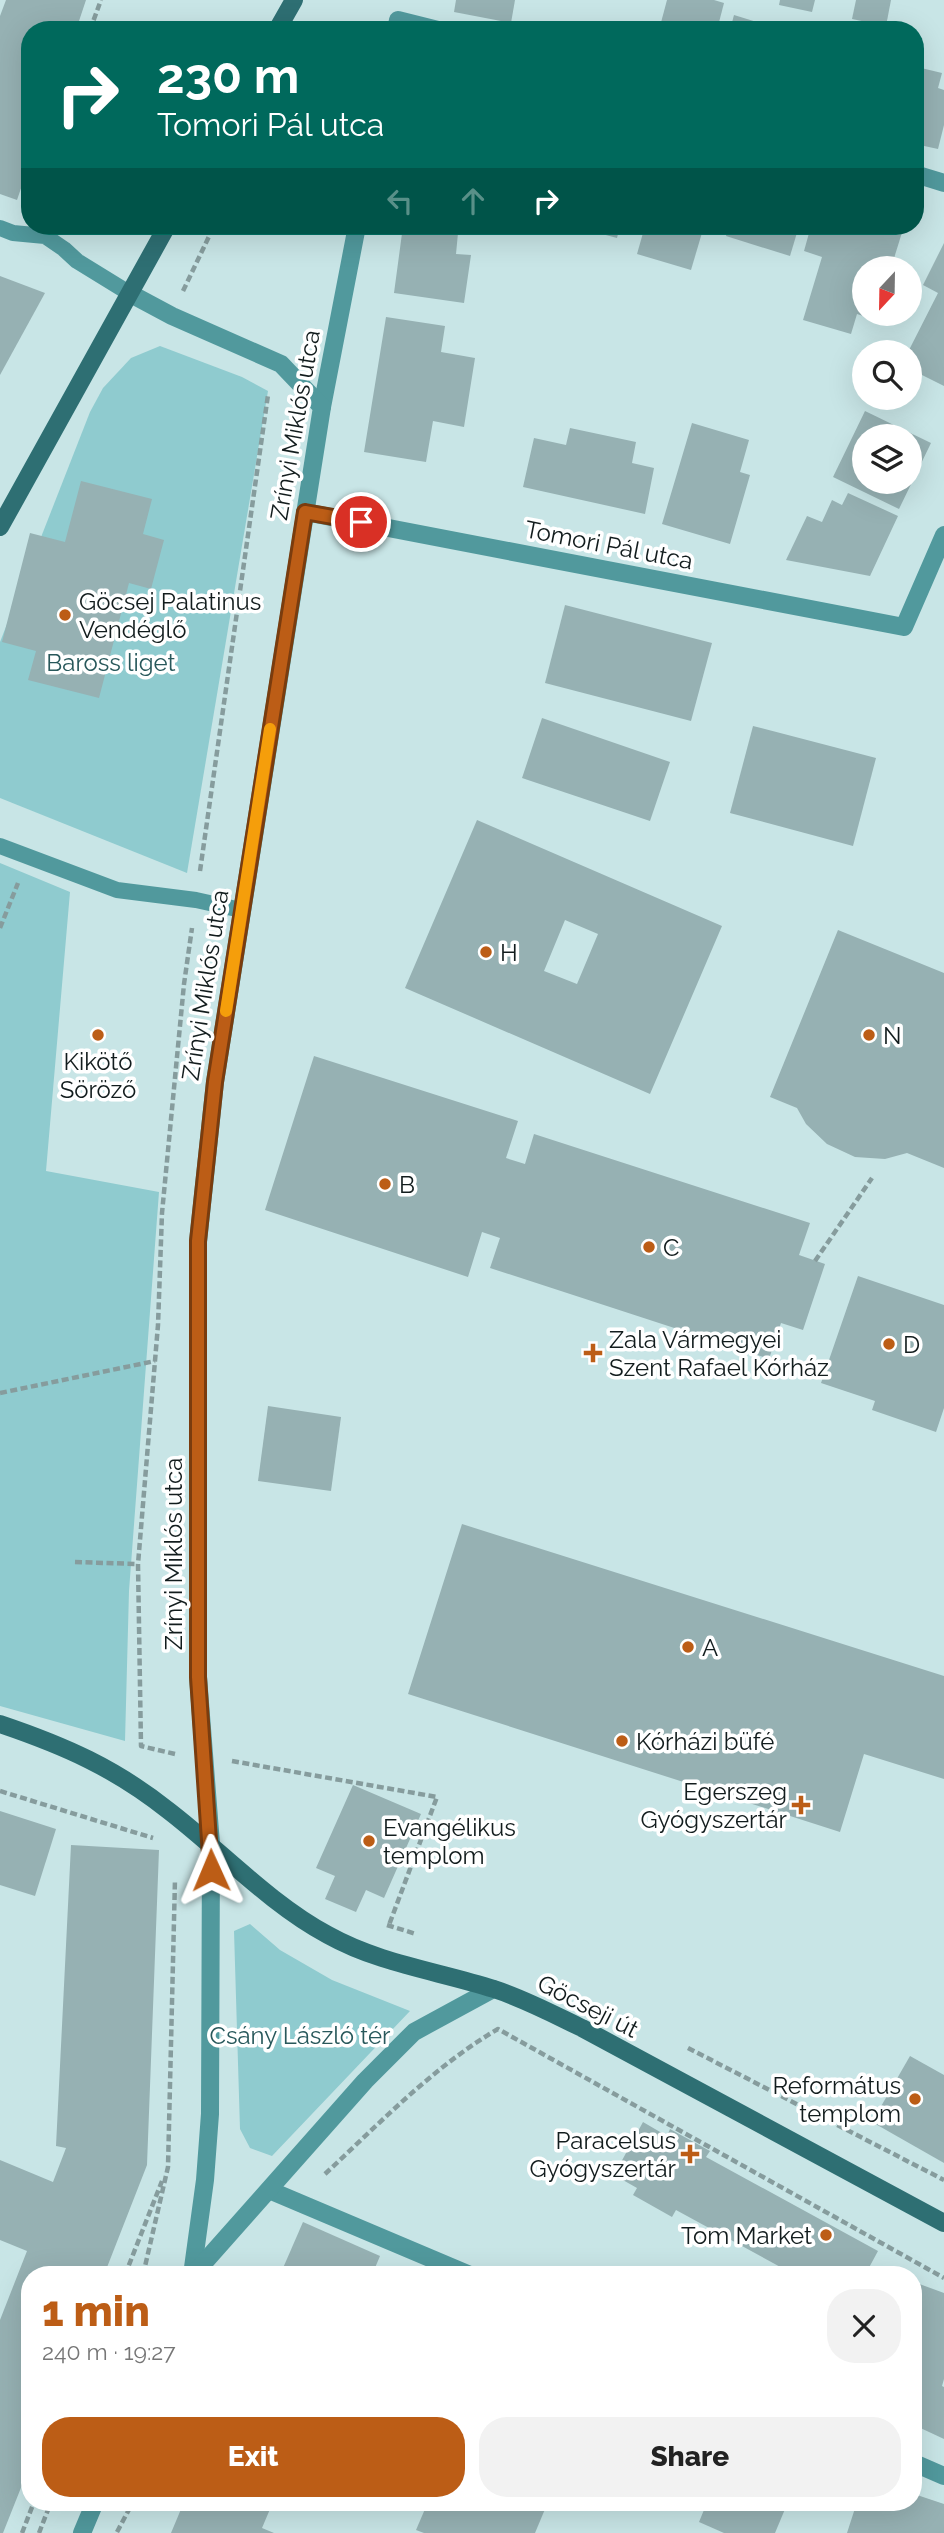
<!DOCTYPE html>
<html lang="en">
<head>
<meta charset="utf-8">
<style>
  :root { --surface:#fff; --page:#f2f2f2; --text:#222; --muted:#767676; --accent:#bc5d16 }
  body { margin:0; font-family:Raleway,sans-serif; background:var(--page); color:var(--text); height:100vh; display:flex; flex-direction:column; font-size:26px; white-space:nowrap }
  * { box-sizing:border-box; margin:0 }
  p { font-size:23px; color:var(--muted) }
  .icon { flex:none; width:38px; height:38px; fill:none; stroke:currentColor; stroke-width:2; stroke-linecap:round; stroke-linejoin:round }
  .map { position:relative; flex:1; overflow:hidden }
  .sheet { position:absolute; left:21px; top:2266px; width:901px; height:245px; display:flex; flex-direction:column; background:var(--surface); border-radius:28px; box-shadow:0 7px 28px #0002 }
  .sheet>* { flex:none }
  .banner { position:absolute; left:21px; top:21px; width:903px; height:214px; border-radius:28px; box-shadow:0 7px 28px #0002; background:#00695c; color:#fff; overflow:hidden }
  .needle { width:46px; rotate:202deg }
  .tools { position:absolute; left:852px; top:256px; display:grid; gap:14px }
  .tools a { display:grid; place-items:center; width:70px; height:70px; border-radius:50%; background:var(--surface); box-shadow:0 7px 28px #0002; font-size:35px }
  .pin { position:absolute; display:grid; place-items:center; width:60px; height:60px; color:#fff; margin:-30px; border:4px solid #fff; border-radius:50%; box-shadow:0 2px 7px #0007 }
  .me { position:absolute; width:77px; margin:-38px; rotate:359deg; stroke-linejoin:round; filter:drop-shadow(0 0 5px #0008) }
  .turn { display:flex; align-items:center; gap:24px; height:147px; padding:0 21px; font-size:32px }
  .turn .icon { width:91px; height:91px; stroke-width:2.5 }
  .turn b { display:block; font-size:49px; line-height:60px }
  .lanes { display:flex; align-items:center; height:66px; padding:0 21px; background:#0003; justify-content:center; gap:35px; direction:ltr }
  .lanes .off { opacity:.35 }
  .round { display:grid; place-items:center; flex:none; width:74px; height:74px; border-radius:28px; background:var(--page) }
  .summary { display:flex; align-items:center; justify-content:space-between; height:119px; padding:0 21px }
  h1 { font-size:42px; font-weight:800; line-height:52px; color:var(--accent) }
  .primary-button { display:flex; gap:14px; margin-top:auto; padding:14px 21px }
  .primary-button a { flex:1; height:80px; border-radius:28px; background:var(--accent); color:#fff; font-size:28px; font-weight:800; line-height:80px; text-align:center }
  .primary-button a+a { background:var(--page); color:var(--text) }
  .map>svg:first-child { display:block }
  .green { fill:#8fcbcf }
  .building { fill:#96b1b3; fill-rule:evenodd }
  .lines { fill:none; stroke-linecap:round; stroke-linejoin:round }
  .path { stroke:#869c9d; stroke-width:4.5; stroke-dasharray:7 3.5; stroke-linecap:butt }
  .service { stroke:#51999d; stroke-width:16 }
  .minor { stroke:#51999d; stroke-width:18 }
  .tertiary { stroke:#51999d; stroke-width:18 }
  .secondary { stroke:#2e6f73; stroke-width:18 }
  .route-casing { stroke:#7a3c0e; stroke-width:18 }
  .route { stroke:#bc5d16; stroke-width:12 }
  .slow { stroke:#f59e0b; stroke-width:12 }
  .poi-dot { fill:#bc5d16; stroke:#fff; stroke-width:2.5 }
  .labels { text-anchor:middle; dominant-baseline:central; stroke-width:7; stroke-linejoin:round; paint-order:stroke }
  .street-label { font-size:24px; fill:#121c1d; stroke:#fff }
  .poi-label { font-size:24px; fill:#121c1d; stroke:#fff; text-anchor:start }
  .park-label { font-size:24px; fill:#28585b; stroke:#fff }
</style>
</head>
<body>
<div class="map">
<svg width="944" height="2533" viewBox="0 0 944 2533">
  <rect width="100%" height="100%" fill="#c8e5e6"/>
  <!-- green -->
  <g class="green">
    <path d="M160,346l82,31 26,14 -81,482 -187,-75v-156l90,-230 13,-24 28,-30z"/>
    <path d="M0,863l70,29 -24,279 113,21 -30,399 -4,150 -125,-35z"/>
    <path d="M250,1924l30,26 52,30 78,31 -138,145 -22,-8 -10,-19 -6,-198z"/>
  </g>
  <!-- building -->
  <g class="building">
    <path d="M6,0h80l-10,30h-46v132l-13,38 -17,-6v-178z"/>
    <path d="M456,0h59l-4,23 -57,-11z"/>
    <path d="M667,0h47l10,3 -7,27h-58z"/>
    <path d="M780,0h35l-3,12 -33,-7z"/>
    <path d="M856,0h35l-5,26 -34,-7z"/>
    <path d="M734,15l46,14v1h-50z"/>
    <path d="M843,22l25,7v1h-27z"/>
    <path d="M917,67l25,6 -4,15 6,2v35l-6,24 -23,-5z"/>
    <path d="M403,226l55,7 -2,21 15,1 -7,48 -70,-10z"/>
    <path d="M572,226h48l-3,12z"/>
    <path d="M645,226h59l-13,44 -54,-16z"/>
    <path d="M729,226h70l-9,30 -64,-20z"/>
    <path d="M811,226h93l-13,42h-27v45h13l-2,7 -18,-6 -6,20 -48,-14 19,-63 -18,-6z"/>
    <path d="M944,243v143l-34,-17 -2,-17 30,-59 -15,-8z"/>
    <path d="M0,276l45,17 -45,82z"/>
    <path d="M386,317l59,9 -4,26 34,6 -11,69 -31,-6 -7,41 -62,-10z"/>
    <path d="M865,411l66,32 -32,66 -66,-32zM864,436h46v45h-46z"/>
    <path d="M692,423l57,17 -9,32 10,3 -20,69 -68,-20z"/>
    <path d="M570,428l66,14 -4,21 22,5 -9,46 -122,-27 11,-49 32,7z"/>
    <path d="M81,481l71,18 -9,35 21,6 -13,49 -22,-6 -30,115 -71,-18 8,-29 -34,-9 28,-109 35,9z"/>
    <path d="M848,493l50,23 -28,60 -84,-16 21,-44 15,6 10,-22 10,5z"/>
    <path d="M565,605l147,38 -21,78 -146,-38z"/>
    <path d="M542,718l128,44 -20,59 -128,-43z"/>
    <path d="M753,726l123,32 -23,88 -123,-33z"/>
    <path d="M477,820l245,106 -72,168 -245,-106zM565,920l33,14 -21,50 -33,-13z"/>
    <path d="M838,930l106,43v195l-37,-15 -22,6 -30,-2 -28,-13 -21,-20 -9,-16 -27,-11z"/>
    <path d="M314,1056l204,65 -12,37 19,6 9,-30 276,89 -11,32 26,9 -22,66 -22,-7 -12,36 -279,-91 10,-30 -18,-6 -14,45 -203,-67z"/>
    <path d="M858,1276l86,29v103l-8,24 -64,-22 3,-9 -54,-18z"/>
    <path d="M268,1406l73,11 -10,74 -73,-10z"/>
    <path d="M462,1524l482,152v103l-80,-25 -24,78 -432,-138z"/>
    <path d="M353,1785l68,29 -37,84 -18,-8 -10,22 -31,-13 10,-23 -19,-8z"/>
    <path d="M0,1811l56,18 -21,67 -35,-11z"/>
    <path d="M71,1845l88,5 -12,315 -43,110h-74v190l-27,68h-3v-213l27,-69 -27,-11v-80l53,22 13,-34 -10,-2z"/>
    <path d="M910,2056l34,19v88l-72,-41z"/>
    <path d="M643,2122l24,14 3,-7 40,22 -4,6 172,94 -13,24h-70l-119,-65 -4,7 -39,-22 4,-7 -23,-13z"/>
    <path d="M303,2222l77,34 -8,19h-92z"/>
    <path d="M914,2282l30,11v86l-2,7 2,1v52l-30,-14z"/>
    <path d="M914,2494l30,10v29h-97l10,-31h57z"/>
    <path d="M184,2502h89l-11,26 12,5h-103z"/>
    <path d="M428,2502h120l-13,31h-111l-8,-3z"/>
    <path d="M699,2502h89l-13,31h-51l-25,-11 7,-17z"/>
  </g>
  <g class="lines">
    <!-- path -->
    <g class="path">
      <path d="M90,30l11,-30"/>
      <path d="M23,206l7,-18"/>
      <path d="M183,291l31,-65"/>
      <path d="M200,871l68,-476"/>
      <path d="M0,928l18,-45"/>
      <path d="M815,1261l57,-83"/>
      <path d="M0,1393l155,-32"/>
      <path d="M75,1562l63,2"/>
      <path d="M175,1754l-34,-8 -3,-182 20,-239 4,-112 22,-229 8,-56"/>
      <path d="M232,1761l205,36 -48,128"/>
      <path d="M0,1791l153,47"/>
      <path d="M387,1925l29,9"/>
      <path d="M688,2048l256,132"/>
      <path d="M325,2174c55,-51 108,-107 173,-145l446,249"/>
      <path d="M125,2275l37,-94"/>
      <path d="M143,2275l25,-108 7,-288"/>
      <path d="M117,2532l16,-30"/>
      <path d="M22,2533l12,-31"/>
      <path d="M39,2533l12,-31"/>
    </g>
    <!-- service -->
    <g class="service">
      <path d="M0,228l13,5 32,3 19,13 13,12 52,32"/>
      <path d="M0,846l117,44 79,10 45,10"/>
    </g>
    <!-- minor -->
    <g class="minor">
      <path d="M396,30l2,-10 40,10"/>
      <path d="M915,174l29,9"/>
      <path d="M322,407l35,-181"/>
      <path d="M305,512l599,115 40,-92"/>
      <path d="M269,2190l201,85"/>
      <path d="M914,2463l30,13"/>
    </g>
    <!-- tertiary -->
    <g class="tertiary">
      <path d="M129,293l43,23 109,48 41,43 -107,675 -17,160v435l13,167 -1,270 -5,66 -13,95"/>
      <path d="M193,2275l172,-194 49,-49 79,-43"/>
      <path d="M82,2533l13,-31"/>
    </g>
    <!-- secondary -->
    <g class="secondary">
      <path d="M277,30l17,-30"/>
      <path d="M0,527l167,-301"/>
      <path d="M0,1724c65,22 115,44 169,87 52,40 101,93 159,124 52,29 110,36 166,54 31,10 59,25 88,39l362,195"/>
    </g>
  </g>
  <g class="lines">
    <defs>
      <path id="route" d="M211,1870l-13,-193v-436l17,-159 90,-570 56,10"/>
    </defs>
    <!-- route casing -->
    <use href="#route" class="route-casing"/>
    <!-- route -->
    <use href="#route" class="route"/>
    <!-- slow -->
    <path class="slow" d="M226,1011l44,-282"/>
  </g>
  <!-- markers -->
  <g class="poi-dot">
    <circle cx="65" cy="615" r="7"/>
    <circle cx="486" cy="952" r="7"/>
    <circle cx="98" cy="1035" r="7"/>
    <circle cx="869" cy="1035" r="7"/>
    <circle cx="385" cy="1184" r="7"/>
    <circle cx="649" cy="1247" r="7"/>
    <circle cx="889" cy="1344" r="7"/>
    <path d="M589.5 1342.5h7v7h7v7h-7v7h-7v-7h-7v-7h7z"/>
    <circle cx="688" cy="1647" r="7"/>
    <circle cx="622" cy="1741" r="7"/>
    <path d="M797.5 1794.5h7v7h7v7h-7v7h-7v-7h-7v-7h7z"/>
    <circle cx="369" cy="1841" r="7"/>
    <circle cx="915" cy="2099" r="7"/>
    <path d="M686.5 2143.5h7v7h7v7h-7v7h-7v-7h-7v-7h7z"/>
    <circle cx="826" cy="2235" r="7"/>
  </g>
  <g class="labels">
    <!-- street labels -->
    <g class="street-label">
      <text transform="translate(295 425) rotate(-80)">Zrínyi Miklós utca</text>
      <text transform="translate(609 545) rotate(11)">Tomori Pál utca</text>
      <text transform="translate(205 985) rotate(-81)">Zrínyi Miklós utca</text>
      <text transform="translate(173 1554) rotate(-90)">Zrínyi Miklós utca</text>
      <text transform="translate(588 2006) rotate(27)">Göcseji út</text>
    </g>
    <!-- poi labels -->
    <g class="poi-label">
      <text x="79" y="601">Göcsej Palatinus<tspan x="79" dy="28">Vendéglő</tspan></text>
      <text x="500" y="952">H</text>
      <text x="883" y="1035">N</text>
      <text x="98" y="1061" text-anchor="middle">Kikötő<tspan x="98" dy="28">Söröző</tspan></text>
      <text x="399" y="1184">B</text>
      <text x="663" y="1247">C</text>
      <text x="609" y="1339">Zala Vármegyei<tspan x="609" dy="28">Szent Rafael Kórház</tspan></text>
      <text x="903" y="1344">D</text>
      <text x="702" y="1647">A</text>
      <text x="636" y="1741">Kórházi büfé</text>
      <text x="787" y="1791" text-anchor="end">Egerszeg<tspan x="787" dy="28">Gyógyszertár</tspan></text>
      <text x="383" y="1827">Evangélikus<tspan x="383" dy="28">templom</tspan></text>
      <text x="901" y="2085" text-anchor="end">Református<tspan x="901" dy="28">templom</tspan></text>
      <text x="676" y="2140" text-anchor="end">Paracelsus<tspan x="676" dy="28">Gyógyszertár</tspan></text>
      <text x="812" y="2235" text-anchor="end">Tom Market</text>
    </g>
    <!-- park labels -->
    <g class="park-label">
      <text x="111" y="662">Baross liget</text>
      <text x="300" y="2035">Csány László tér</text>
    </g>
  </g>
</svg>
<div class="tools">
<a><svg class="needle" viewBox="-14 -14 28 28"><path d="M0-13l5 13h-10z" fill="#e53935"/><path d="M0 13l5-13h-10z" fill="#767676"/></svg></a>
<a><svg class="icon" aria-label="search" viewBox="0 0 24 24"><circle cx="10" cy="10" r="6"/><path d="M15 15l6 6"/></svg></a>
<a><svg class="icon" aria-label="layers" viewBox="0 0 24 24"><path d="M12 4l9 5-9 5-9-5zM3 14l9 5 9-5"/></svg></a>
</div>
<div class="pin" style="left:361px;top:522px;background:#d93025"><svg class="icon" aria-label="arrive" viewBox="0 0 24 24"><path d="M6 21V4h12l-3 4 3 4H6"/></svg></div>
<svg class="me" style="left:211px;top:1870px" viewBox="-20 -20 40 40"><path d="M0-17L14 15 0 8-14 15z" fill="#bc5d16" stroke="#fff" stroke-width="4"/></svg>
<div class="banner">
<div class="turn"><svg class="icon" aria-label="right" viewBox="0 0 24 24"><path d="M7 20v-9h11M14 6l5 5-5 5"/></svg><div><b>230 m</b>Tomori Pál utca</div></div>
<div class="lanes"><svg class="icon off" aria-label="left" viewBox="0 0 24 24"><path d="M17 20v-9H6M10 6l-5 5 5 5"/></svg><svg class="icon off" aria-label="ahead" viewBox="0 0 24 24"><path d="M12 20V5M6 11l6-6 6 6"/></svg><svg class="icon" aria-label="right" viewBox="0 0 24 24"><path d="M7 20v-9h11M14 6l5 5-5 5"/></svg></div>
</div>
<section class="sheet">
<div class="summary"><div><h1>1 min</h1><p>240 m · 19:27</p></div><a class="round"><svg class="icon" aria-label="close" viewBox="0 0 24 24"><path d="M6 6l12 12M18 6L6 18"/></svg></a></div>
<div class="primary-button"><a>Exit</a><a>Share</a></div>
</section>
</div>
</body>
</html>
